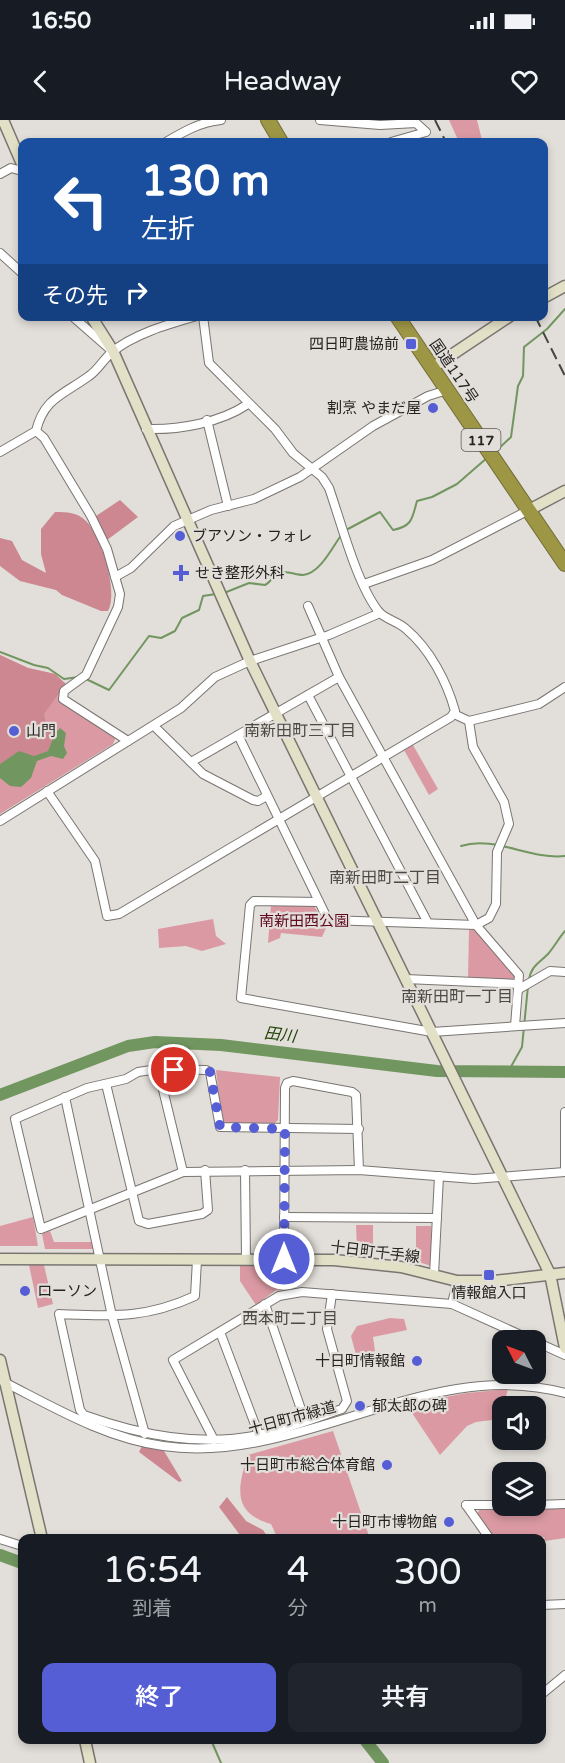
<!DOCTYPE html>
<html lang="ja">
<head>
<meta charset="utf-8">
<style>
  :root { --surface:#171b24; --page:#20242c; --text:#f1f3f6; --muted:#9ea1a6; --accent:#555ed5 }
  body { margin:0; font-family:"Varela Round","Noto Sans JP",sans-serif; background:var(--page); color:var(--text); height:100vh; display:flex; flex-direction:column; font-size:22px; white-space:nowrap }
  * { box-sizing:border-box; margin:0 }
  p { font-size:20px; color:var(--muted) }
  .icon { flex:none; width:33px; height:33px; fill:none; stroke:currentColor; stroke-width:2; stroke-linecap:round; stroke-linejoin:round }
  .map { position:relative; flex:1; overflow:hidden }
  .panel { position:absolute; left:18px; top:1414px; width:528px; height:210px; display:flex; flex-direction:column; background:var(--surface); border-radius:12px; box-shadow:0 3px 9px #0003 }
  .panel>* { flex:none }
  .guide { position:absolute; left:18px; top:18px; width:530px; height:183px; border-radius:12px; box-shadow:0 3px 9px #0003; background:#1a4fa0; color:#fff; overflow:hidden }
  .needle { width:39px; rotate:312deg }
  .buttons { position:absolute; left:492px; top:1210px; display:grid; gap:12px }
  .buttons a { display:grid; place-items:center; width:54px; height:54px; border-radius:12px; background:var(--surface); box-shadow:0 3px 9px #0003; font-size:30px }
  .pin { position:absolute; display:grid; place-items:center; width:51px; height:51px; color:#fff; margin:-26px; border:3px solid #fff; border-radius:50%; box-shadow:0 2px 6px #0007 }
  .me { position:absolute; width:66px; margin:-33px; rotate:0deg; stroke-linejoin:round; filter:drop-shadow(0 0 4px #0008) }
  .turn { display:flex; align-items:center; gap:21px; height:126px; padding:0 24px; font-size:27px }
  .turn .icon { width:78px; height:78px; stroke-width:2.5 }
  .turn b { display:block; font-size:42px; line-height:51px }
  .then { display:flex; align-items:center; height:57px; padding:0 24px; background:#0003; gap:12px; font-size:22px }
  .eta { display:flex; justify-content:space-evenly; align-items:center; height:102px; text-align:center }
  .eta b { font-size:36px; font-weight:600; line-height:42px }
  .action { display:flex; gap:12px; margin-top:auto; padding:12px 24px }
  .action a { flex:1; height:69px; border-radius:12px; background:var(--accent); color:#fff; font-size:24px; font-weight:600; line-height:69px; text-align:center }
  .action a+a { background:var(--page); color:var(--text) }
  .status { display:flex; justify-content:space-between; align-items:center; height:42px; padding:0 30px; background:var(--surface); direction:ltr }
  .status svg { height:16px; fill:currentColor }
  header { display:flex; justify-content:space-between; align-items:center; height:78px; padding:0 24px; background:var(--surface); font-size:27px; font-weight:600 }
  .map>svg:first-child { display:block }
  .green { fill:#db9aa3 }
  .forest { fill:#cd8791 }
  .water { fill:#729660 }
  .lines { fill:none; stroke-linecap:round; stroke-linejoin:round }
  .stream { stroke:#729660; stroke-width:2 }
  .river { stroke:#729660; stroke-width:12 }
  .street-casing { stroke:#797571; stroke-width:10 }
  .secondary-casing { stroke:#797571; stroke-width:13 }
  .highway-casing { stroke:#736e38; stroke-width:16 }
  .street { stroke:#fff; stroke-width:8 }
  .secondary { stroke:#e2e0c7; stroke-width:10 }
  .highway { stroke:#9d9645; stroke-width:14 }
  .rail { stroke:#464441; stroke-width:2; stroke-dasharray:12 6; stroke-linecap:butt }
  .route { stroke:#555ed5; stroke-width:10; stroke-dasharray:0 18 }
  .poi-dot { fill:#555ed5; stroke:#e2ded9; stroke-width:2 }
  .labels { text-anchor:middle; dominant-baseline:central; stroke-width:4.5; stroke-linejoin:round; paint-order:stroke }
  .shield { fill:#e2ded9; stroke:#5e5b58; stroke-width:1.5 }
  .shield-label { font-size:14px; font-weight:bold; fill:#252321 }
  .poi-label { font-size:15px; fill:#252321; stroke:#e2ded9; text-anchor:end }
  .street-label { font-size:15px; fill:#252321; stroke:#e2ded9 }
  .park-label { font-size:15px; fill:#5f0824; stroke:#e2ded9 }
  .neighbourhood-label { font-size:16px; fill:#4c4945; stroke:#e2ded9 }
  .water-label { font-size:16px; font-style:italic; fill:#204306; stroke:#e2ded9 }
</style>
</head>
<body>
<div class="status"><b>16:50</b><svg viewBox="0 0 49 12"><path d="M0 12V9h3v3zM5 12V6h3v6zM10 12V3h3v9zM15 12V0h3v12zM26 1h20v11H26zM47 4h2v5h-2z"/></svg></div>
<header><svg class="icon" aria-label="back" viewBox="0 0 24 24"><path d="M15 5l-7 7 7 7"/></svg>Headway<svg class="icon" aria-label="heart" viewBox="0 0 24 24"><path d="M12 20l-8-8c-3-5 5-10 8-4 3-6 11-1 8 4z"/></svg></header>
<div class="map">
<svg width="565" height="1643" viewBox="0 0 565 1643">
  <rect width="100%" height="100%" fill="#e2ded9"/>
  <!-- green -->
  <g class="green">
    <path d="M449,0h28l5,20 -23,2z"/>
    <path d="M0,535l28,13 27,6 13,12 -9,7 1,8 56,36 -3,7 -113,70z"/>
    <path d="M413,625l25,44 -9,6 -25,-45z"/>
    <path d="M271,785l43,1 13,20 -5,11 -41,-4 -1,5 -12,5z"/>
    <path d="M213,799l3,17 10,8 -24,7 -16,-5 -27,2 -1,-19z"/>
    <path d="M474,809l41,46 -1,5 -46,-2 1,-48z"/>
    <path d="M216,950l64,7 -2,43 -3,3h-50l-3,-2z"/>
    <path d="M33,1097l5,29h-38v-20z"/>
    <path d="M356,1105h17v26h-16z"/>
    <path d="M416,1106h15v40l-15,-5z"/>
    <path d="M50,1111l4,11h39l1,7h-49l-3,-15z"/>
    <path d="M29,1145h15l9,39 -15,4z"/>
    <path d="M240,1145l38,1 4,24h-6l-20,15 -16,-24z"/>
    <path d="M390,1198l14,1 3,11 -34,7 2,14 -19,4 -5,-19 6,-10z"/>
    <path d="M508,1269l-8,30 -24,3 -9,4 -27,29 -30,-45 2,-7 55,-10z"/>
    <path d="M333,1311l37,108h-92l-7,-15c-40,-11 -33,-38 -23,-69z"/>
    <path d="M480,1389h85v29l-20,3 -1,-4 -49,2 -18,-25z"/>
  </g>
  <!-- forest -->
  <g class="forest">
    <path d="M120,380l18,17 -31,23 -11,-24z"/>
    <path d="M55,392c12,0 22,0 31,9 15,14 33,72 22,90h-7l-39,-16 -6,-5 -36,-9 -20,-15v-28l12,3 10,19 24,13 -5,-19v-25z"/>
    <path d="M0,535l28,13 27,6 13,12 -9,7 -15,21 2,8 9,11 -7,18 -13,5 -20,-2 -15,10z"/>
    <path d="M143,1324l21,7 18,30 -3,1 -40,-30z"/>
    <path d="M227,1377l19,24 17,9 6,9h-26l-24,-32z"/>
  </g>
  <!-- water -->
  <path class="water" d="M60,608l6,5 -2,13 3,7 -4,6 -12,-3 -14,5 -6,17 -10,9 -11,-1 -10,-8v-14l19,-13 15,5 14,-5 7,-18z"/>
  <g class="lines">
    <!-- stream -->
    <g class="stream">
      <path d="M495,332l16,-15 7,-51 5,-10 1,-29 23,-18 18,-20"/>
      <path d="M346,410l34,-18 13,18c20,-4 19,-12 24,-29l15,-4 25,-13 31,-27"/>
      <path d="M224,473l25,-10 16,2c6,-3 8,-9 14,-12 8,-3 16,2 24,2 17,-1 30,-29 39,-41"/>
      <path d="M0,532l34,13 14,3 16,11 15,-2"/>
      <path d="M84,558l25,12 40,-54 12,2 14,-7 7,-13 17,-8 4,-14 13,-2"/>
      <path d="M461,726c34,-11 68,14 104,10"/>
      <path d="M529,860c2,-14 10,-17 19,-26 6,-7 11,-16 17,-23"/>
      <path d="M508,952l14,-25 6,-61"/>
      <path d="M211,1620l10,23"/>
    </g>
    <!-- river -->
    <g class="river">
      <path d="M0,975l128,-49 27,-4 66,3 216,26 128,1"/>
      <path d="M0,1435l22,8"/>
      <path d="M365,1620l18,23"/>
    </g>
    <defs>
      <g id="street">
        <path d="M320,0l60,5 36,-2 10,9 -35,10"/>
        <path d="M166,22c17,-10 34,-20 55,-22"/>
        <path d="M0,54l11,-6 11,3"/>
        <path d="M0,133l22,20"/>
        <path d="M72,196l40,35"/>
        <path d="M207,300l21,86"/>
        <path d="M146,309c33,1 74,-6 102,-25"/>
        <path d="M36,311l8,7 47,78 16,33 13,45 -2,13 -32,68 -22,16 -1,8 65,42"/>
        <path d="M0,332l36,-21c8,-33 27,-36 53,-55 9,-6 14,-16 22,-23 22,-19 58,-29 86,-37"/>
        <path d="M115,457l16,-9 43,-42 37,-16 43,-11 46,-22 73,-51 55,-30 19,-6"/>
        <path d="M364,464l68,-24 97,-50"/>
        <path d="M308,486l31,71 137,248 43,50 -4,51"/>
        <path d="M308,575l120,228"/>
        <path d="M454,594l15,7 70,-17 26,-17"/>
        <path d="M154,606l49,48 50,26 5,1 9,-5"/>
        <path d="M238,615l90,185 148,5 13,-7 7,-14 1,-52 12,-28 -5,-22 -31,-55 -4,-26"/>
        <path d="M191,642l148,-85"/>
        <path d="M47,671l48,70 12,55 12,-2 332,-197 4,-6c-8,-29 -25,-62 -49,-82 -7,-7 -21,-10 -27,-17 -22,-27 -38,-90 -50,-124l-7,-11 -29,-24 -18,-24 -66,-66 -6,-47"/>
        <path d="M0,701l181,-113 34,-31 35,-16 79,-26 51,-22"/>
        <path d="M319,782l-65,-1 -4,4 -9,93 191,34 133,-9"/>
        <path d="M405,859l114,5"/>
        <path d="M519,869l31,-18 15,1"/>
        <path d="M158,949l25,103"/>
        <path d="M106,964l33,137 9,3 54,-10 6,-4 -3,-40"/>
        <path d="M65,977l47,219 33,118"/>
        <path d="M359,1009l-139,-2 -10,-55 -4,-2 -48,-1 -20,3 -12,7 -39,9 -72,31 26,110 142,-57 176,-2 115,9 91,-7"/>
        <path d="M245,1050l1,89"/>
        <path d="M565,1052v-60"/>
        <path d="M284,1097l153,1"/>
        <path d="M284,1139l1,-171 2,-5 6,-2 59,11 4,3 3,75"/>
        <path d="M197,1140l-2,36c-50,23 -83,20 -136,18l21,96 4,5c56,20 115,32 175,20 28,-6 56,-17 83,-26l5,-8 -20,-72 5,-35"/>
        <path d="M434,1155l5,-99"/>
        <path d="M265,1184l40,117"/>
        <path d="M452,1184l5,-23"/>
        <path d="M220,1212l39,103"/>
        <path d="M4,1262c51,26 101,56 159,64 137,20 264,-91 402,-53"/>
        <path d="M214,1320l-41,-80 106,-64 23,-4 150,12 113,51"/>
        <path d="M466,1385l24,34"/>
        <path d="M466,1385h36"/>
        <path d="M536,1385l29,-1"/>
        <path d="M0,1419l22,7"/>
        <path d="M542,1485l23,-1"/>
        <path d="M542,1574l23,-19"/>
      </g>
      <g id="secondary">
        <path d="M3,0l19,44"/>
        <path d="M543,178l22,-12"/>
        <path d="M91,196l22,35 137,310 300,613 15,74"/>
        <path d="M432,248l78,-52"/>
        <path d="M529,390l36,-19"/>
        <path d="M0,1139l334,1 67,7 56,14h37l71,-8"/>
        <path d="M0,1240l42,179"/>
        <path d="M85,1620l5,23"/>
      </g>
      <g id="highway">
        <path d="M268,0l13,22"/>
        <path d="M397,196l168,248"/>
      </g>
    </defs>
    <!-- street casing -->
    <use href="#street" class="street-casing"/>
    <!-- secondary casing -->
    <use href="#secondary" class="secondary-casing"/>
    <!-- highway casing -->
    <use href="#highway" class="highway-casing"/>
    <!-- street -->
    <use href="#street" class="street"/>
    <!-- secondary -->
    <use href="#secondary" class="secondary"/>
    <!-- highway -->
    <use href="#highway" class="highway"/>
    <!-- rail -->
    <g class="rail">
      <path d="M435,0l11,22"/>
      <path d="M535,196l30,60"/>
    </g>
  </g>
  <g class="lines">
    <!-- route -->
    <path class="route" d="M174,950l36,2 10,55 65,2 -1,130"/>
  </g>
  <!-- markers -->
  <g class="poi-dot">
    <rect x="405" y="218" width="12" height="12" rx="3"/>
    <circle cx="433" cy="288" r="6"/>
    <circle cx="180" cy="416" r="6"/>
    <path d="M178 444h6v6h6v6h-6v6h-6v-6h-6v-6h6z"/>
    <circle cx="14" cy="611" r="6"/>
    <rect x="483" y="1149" width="12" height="12" rx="3"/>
    <circle cx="25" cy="1171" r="6"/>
    <circle cx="417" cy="1241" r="6"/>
    <circle cx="360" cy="1286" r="6"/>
    <circle cx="387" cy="1345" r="6"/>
    <circle cx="449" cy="1402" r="6"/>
  </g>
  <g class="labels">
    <!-- shield labels -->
    <rect class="shield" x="461.5" y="309" width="39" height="22" rx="4.5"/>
    <g class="shield-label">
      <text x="481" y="320">117</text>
    </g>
    <!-- poi labels -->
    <g class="poi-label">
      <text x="399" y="224">四日町農協前</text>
      <text x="421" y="288">割烹 やまだ屋</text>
      <text x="192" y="416" text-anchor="start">ブアソン・フォレ</text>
      <text x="195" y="453" text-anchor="start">せき整形外科</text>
      <text x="26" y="611" text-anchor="start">山門</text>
      <text x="37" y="1171" text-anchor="start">ローソン</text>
      <text x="489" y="1173" text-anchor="middle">情報館入口</text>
      <text x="405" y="1241">十日町情報館</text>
      <text x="372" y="1286" text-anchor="start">郁太郎の碑</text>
      <text x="375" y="1345">十日町市総合体育館</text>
      <text x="437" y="1402">十日町市博物館</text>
    </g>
    <!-- street labels -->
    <g class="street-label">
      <text transform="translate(454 251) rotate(56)">国道117号</text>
      <text transform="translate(375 1132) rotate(7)">十日町千手線</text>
      <text transform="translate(292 1298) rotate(-15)">十日町市緑道</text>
    </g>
    <!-- park labels -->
    <g class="park-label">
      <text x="304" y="801">南新田西公園</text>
    </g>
    <!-- neighbourhood labels -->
    <g class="neighbourhood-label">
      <text x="300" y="611">南新田町三丁目</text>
      <text x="385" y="758">南新田町二丁目</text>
      <text x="457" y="877">南新田町一丁目</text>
      <text x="290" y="1199">西本町二丁目</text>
    </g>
    <!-- water labels -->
    <g class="water-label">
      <text transform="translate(280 915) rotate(7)">田川</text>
    </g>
  </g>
</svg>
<div class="buttons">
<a><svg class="needle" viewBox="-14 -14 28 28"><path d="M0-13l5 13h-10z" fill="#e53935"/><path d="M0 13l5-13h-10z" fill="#9ea1a6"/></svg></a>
<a><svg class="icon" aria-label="sound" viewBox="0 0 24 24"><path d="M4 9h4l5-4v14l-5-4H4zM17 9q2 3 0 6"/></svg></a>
<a><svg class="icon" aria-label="layers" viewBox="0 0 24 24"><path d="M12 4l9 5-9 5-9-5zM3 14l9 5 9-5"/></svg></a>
</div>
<div class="pin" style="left:174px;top:950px;background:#d93025"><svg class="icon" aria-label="arrive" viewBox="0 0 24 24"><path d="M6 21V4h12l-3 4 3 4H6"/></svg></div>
<svg class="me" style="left:284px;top:1139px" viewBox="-20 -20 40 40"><circle r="17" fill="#555ed5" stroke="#fff" stroke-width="3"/><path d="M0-11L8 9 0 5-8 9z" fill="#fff"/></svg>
<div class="guide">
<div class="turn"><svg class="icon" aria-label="left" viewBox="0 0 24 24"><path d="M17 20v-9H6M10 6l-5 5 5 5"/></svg><div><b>130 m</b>左折</div></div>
<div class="then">その先<svg class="icon" aria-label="right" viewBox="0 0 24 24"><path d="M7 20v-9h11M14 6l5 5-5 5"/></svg></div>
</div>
<section class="panel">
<div class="eta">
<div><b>16:54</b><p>到着</p></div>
<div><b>4</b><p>分</p></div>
<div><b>300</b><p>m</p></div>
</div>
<div class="action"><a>終了</a><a>共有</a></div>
</section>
</div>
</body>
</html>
